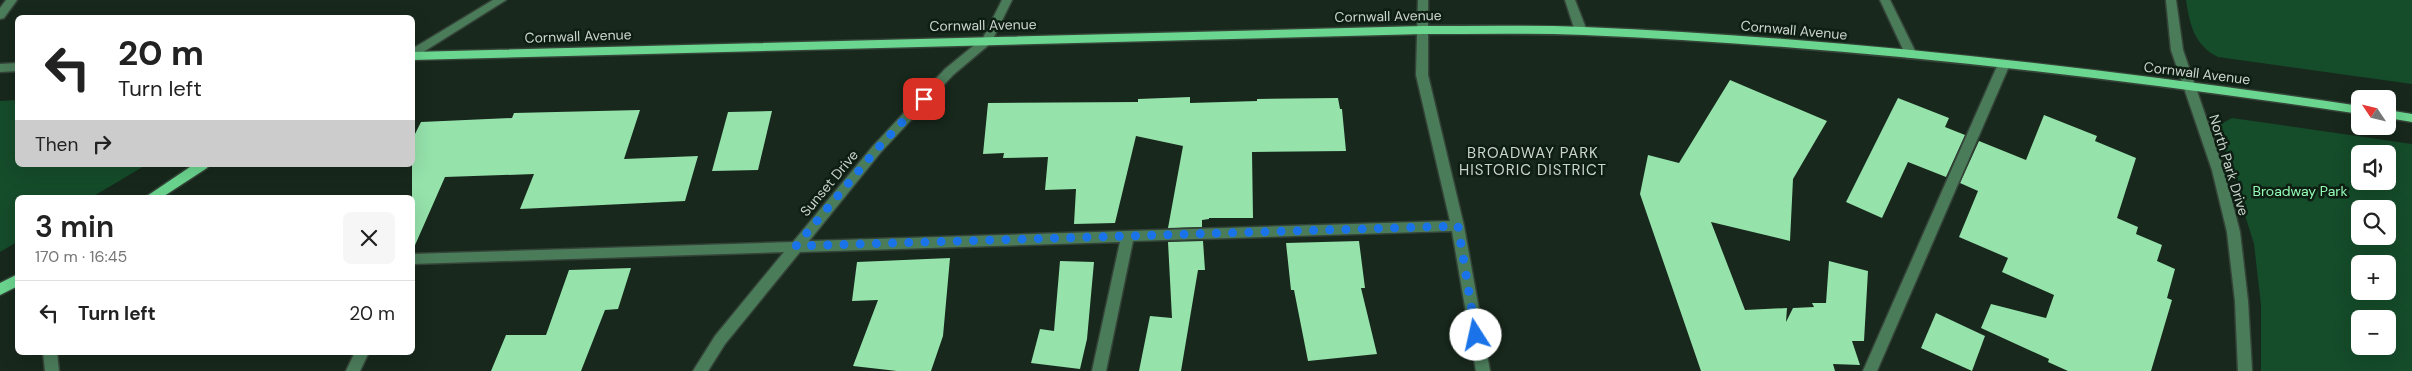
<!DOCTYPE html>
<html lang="en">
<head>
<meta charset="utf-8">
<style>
  :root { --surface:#fff; --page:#f6f6f6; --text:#222; --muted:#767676; --line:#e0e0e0 }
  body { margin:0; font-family:"DM Sans",sans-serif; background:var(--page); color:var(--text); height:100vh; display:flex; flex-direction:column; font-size:19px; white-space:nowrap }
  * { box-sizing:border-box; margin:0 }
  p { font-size:16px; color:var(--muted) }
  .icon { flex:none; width:28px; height:28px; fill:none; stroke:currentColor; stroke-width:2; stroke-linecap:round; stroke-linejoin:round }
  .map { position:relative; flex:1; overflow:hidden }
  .panel { position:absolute; left:15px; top:195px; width:400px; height:160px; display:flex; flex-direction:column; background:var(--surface); border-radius:8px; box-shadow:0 5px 20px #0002 }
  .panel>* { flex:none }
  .hud { position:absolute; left:15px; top:15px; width:400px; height:152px; border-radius:8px; box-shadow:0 5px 20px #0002; background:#fff; color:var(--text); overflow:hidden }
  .needle { width:32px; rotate:305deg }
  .buttons { position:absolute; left:2351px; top:90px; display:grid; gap:10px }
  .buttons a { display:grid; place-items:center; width:45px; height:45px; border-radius:8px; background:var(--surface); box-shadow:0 5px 20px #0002; font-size:25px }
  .pin { position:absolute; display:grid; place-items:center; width:42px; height:42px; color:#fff; margin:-21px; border-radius:10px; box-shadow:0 2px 8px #0006 }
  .me { position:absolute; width:55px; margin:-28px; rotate:350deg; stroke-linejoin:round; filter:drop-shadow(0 0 4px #0008) }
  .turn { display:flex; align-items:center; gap:18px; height:105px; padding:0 20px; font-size:22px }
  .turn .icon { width:65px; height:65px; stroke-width:2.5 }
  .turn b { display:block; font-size:35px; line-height:42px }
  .then { display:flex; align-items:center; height:48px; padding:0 20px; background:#0003; gap:10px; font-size:19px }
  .round { display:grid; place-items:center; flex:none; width:52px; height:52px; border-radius:8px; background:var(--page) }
  .summary { display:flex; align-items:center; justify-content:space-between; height:85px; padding:0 20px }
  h1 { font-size:30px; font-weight:600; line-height:38px }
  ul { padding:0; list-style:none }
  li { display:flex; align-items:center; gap:15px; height:65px; padding:0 20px; border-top:1px solid var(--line) }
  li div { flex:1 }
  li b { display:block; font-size:19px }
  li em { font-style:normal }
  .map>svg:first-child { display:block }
  .green { fill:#154c2a; fill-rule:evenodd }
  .building { fill:#95e2ab }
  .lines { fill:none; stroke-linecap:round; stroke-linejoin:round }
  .minor-casing { stroke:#354438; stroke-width:3 }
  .major-casing { stroke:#354438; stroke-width:3 }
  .minor { fill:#4b7c5a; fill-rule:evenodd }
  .major { fill:#6bd68f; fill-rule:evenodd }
  .route { stroke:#1a73e8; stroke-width:9; stroke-dasharray:0 16.2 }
  .labels { text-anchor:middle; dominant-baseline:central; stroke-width:5; stroke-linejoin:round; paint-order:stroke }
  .street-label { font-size:14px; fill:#cbd5cd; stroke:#0e1e13 }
  .park-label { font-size:14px; fill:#94fbb5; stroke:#0e1e13 }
  .neighbourhood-label { font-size:15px; letter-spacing:1px; fill:#cbd5cd; stroke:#0e1e13 }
</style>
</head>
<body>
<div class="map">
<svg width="2412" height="371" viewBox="0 0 2412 371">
  <rect width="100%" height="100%" fill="#18281c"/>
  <!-- green -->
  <g class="green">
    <path d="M2186,0h226v84l-194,-27c-24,-12 -28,-32 -32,-57z"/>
    <path d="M17,100l1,65h128l-54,32 -74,1 -1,44 -17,10v-151z"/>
    <path d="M2232,118l180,26v227h-151v-66l-7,-61 -35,-112 2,-8zM2360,154h28v27h-28zM2360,209h28v27h-28zM2360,264h28v27h-28zM2360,319h28v27h-28z"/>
  </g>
  <!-- building -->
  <g class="building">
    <path d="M1730,80l97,41 -34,58 -3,62 -79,-19 34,88 42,-2 -1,14 7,-14 21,-1 -2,-4h14l3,-42 39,10 -4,70h-12l8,24 -27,-1 2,7h-134l-61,-177 8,-39 31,8z"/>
    <path d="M1190,97v6l67,-2v-2l81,-1 2,11h2l4,42 -94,1 1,66h-44v1l-7,1v7l-34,1 15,-82 -47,-10 -21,87 -41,1 2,-35 -31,1 3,-33 -45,1 1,-5 -21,1 5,-51 150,-1v-3z"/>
    <path d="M1898,98l51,20 -4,9 20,8 -19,42 -38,-15 -26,56 -36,-16z"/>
    <path d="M640,110l-16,49 74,-3 -13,45 -165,8 14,-35 -89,3 -33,75v-112l9,-18 91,-4 2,-5z"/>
    <path d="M772,111l-14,59 -46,1 16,-59z"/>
    <path d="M2044,115l53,21 -2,5 41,17 -19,60 21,9 -2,7 26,11 -5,16 18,8 -8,29 5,2 -21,71h-83l-20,-9 1,-3 -68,-31 10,-24 55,14 8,-23 -52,-23 6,-14 -49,-21 19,-46 -18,-8 19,-42 47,19z"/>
    <path d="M1203,241l2,29h-7l-17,101h-42l11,-55 22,2 -4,-76z"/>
    <path d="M1359,241l6,47h-4l16,66 -69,7 -14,-71h-3l-5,-47z"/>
    <path d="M950,258l-7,78 -12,35h-34l-44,-5 25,-66 -26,1 5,-39z"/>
    <path d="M1060,261l34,1 -7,77 -7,30 -49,-6 9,-34 14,2z"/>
    <path d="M631,268l-13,41 -13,1 -24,61h-90l15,-36h40l23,-65z"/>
    <path d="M1936,313l49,23 -13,35 -51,-23z"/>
  </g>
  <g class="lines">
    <defs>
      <g id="minor">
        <path d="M6,0h11l-13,18 -4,1v-11z"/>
        <path d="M493,0h13l-94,59v-10z"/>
        <path d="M1002,0h10l-21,43 -38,32 -72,77 -72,89 641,-20 -34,-146 2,-75h10v75l36,151 26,145h-14l-24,-140 -319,10 -27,130h-14l28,-129 -320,10 -75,92 -17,27h-15l22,-35 69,-84 -372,12v-10l381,-12 80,-96 72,-77 38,-31z"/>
        <path d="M1565,0h10l12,31 -2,3h-8l-2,-3z"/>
        <path d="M1880,0h10l27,55 -2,3h-8z"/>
        <path d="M2166,0h10l7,50 41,120 16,62 8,69 4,70h-14l-3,-70 -8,-69 -15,-62 -41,-120z"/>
        <path d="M2004,60l6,4 -133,307h-14l135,-307z"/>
        <path d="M18,63v8l-18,1v-8z"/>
        <path d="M43,352h14l2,19h-14z"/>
        <path d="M355,352h14l-9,19h-14z"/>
      </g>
      <g id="major">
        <path d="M1423,26c54,0 107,-1 161,1 260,11 519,41 776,79v8c-257,-38 -516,-68 -776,-79 -54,-2 -107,-1 -161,-1l-1011,26v-8z"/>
        <path d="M2388,110l24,4v8l-24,-4z"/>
        <path d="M193,165h16l-2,3 -46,30h-17z"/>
        <path d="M18,274v12l-18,9v-12z"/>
      </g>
    </defs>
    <!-- minor casing -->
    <use href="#minor" class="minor-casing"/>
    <!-- major casing -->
    <use href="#major" class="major-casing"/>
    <!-- minor -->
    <use href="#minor" class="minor"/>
    <!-- major -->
    <use href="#major" class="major"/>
  </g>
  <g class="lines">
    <!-- route -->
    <path class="route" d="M924,99l-47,50 -81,97 662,-20 18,109"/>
  </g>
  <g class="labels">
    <!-- street labels -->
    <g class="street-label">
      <text transform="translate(1388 16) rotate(-1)">Cornwall Avenue</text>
      <text transform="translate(983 25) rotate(-1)">Cornwall Avenue</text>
      <text transform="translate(1794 30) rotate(5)">Cornwall Avenue</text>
      <text transform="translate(578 36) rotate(-2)">Cornwall Avenue</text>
      <text transform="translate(2197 73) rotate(7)">Cornwall Avenue</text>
      <text transform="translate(2229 165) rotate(73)">North Park Drive</text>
      <text transform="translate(829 183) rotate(-50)">Sunset Drive</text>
    </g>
    <!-- park labels -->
    <g class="park-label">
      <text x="2300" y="191">Broadway Park</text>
    </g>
    <!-- neighbourhood labels -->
    <g class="neighbourhood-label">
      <text x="1533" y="153">BROADWAY PARK<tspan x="1533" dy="17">HISTORIC DISTRICT</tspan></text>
    </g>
  </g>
</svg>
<div class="buttons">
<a><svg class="needle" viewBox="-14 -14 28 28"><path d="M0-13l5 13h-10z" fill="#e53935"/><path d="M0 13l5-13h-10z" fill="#767676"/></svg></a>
<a><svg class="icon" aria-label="sound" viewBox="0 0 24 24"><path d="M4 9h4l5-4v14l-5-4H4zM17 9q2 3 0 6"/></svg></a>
<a><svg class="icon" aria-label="search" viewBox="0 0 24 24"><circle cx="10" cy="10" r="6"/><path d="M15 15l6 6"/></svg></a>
<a>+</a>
<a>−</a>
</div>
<div class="pin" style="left:924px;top:99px;background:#d93025"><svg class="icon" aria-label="arrive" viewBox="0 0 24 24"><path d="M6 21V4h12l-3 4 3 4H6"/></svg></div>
<svg class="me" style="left:1476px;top:335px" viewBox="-20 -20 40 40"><circle r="19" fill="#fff"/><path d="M0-13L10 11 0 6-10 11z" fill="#1a73e8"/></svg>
<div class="hud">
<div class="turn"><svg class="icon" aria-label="left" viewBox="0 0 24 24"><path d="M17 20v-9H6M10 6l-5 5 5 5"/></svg><div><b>20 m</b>Turn left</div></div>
<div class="then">Then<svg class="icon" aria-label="right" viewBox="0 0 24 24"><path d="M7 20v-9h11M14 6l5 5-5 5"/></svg></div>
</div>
<section class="panel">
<div class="summary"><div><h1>3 min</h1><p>170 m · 16:45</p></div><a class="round"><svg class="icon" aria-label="close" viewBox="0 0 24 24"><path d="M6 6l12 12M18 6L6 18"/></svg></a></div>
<ul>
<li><svg class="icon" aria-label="left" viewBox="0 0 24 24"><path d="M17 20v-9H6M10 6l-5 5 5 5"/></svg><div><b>Turn left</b></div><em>20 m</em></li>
</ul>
</section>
</div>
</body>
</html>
